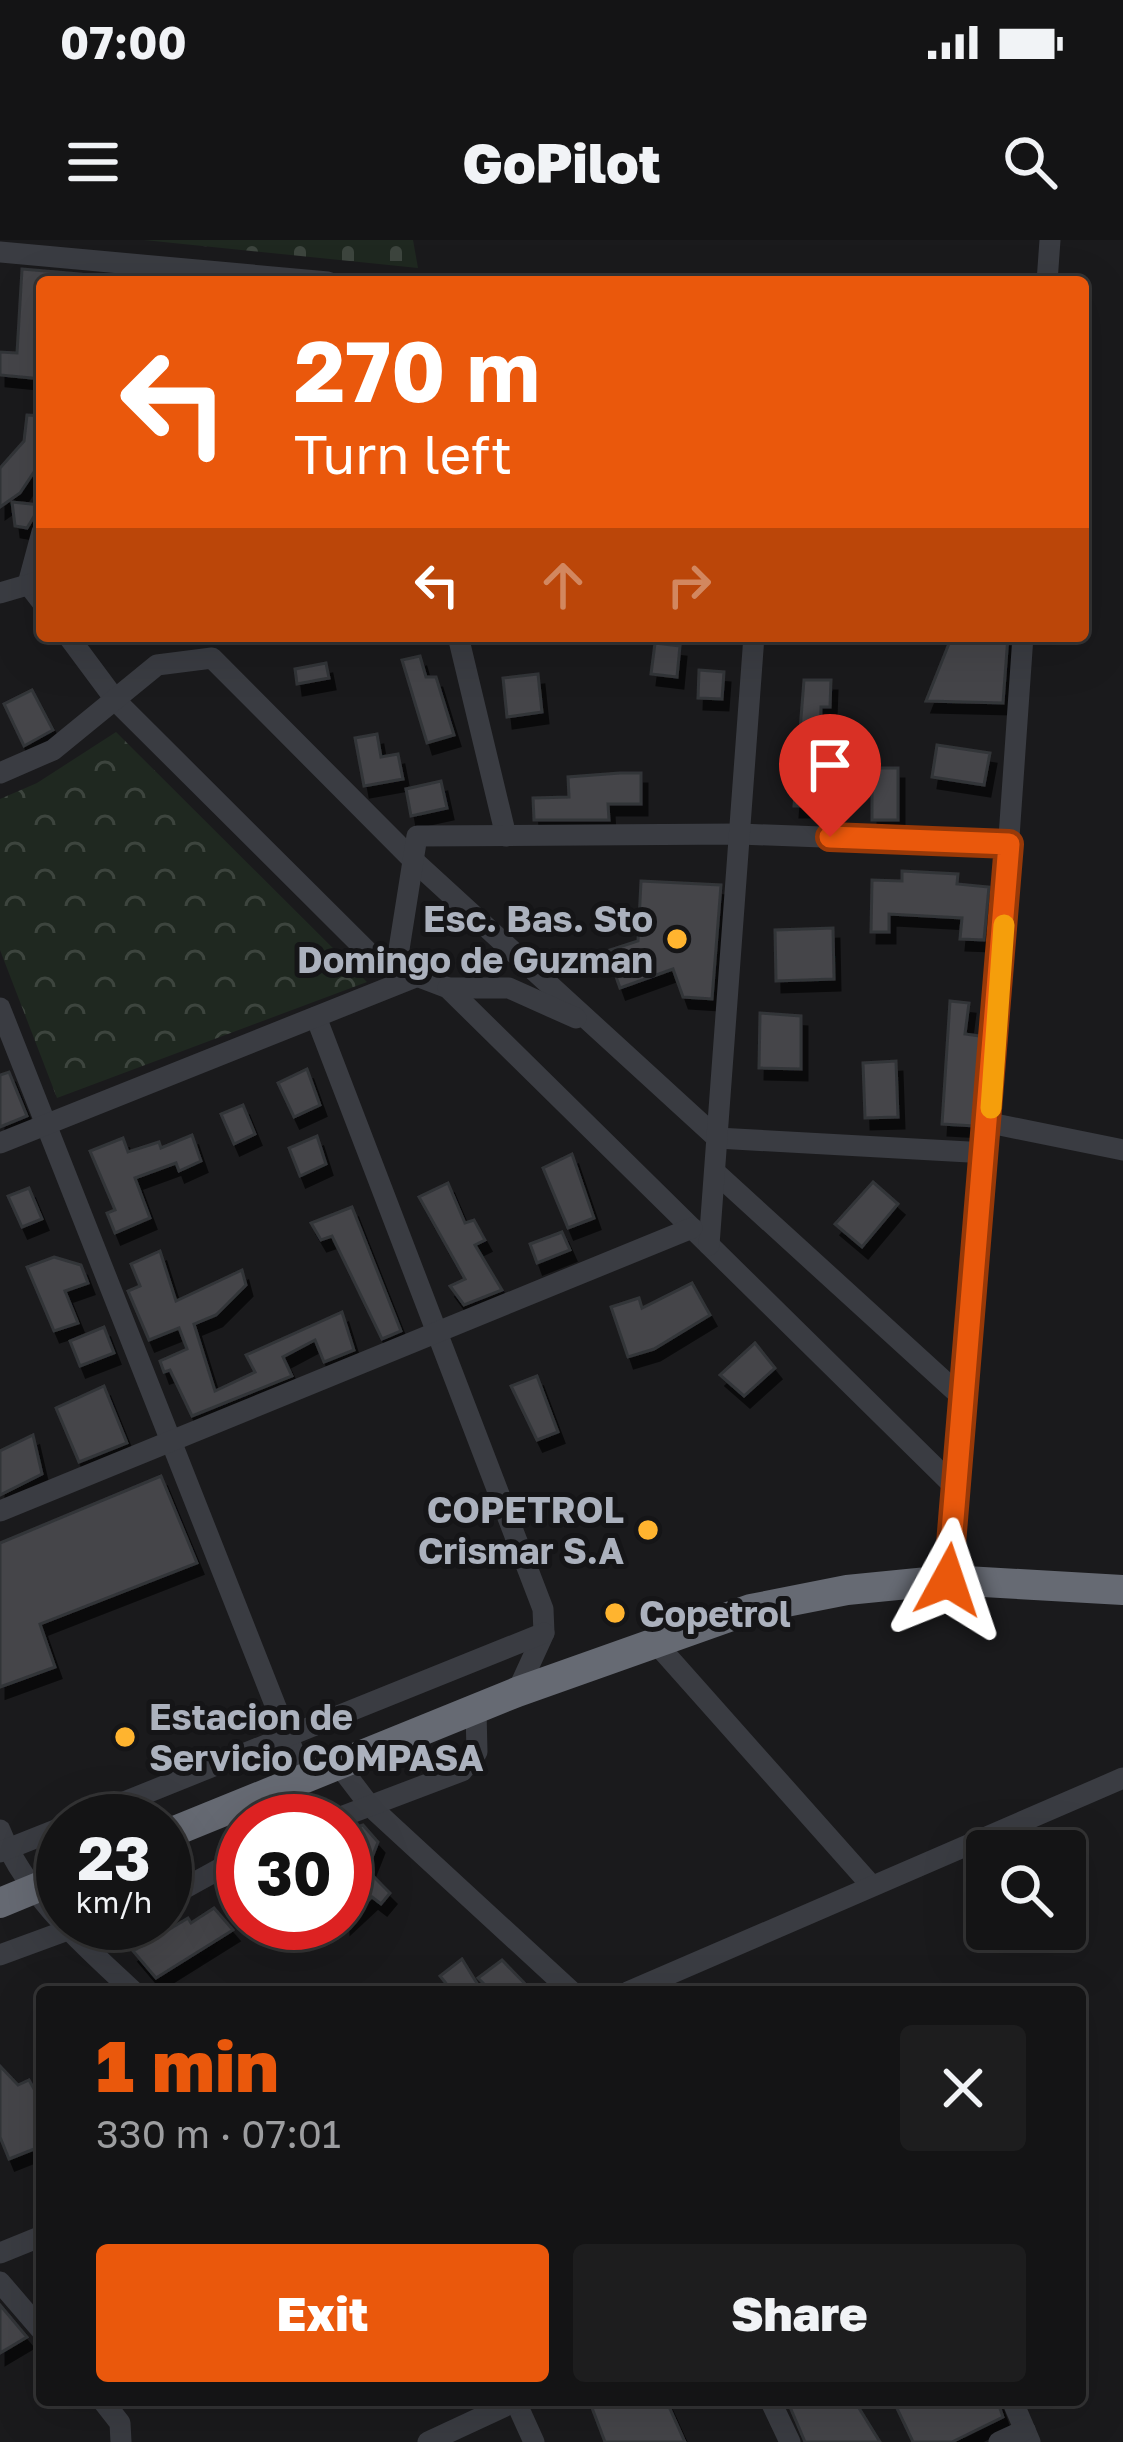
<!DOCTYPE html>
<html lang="en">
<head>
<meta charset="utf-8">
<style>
  :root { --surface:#141415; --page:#1d1d1e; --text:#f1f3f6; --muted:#9d9ea0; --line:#333334; --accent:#ea580c }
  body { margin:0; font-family:"Golos Text",sans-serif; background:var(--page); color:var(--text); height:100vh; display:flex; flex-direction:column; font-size:45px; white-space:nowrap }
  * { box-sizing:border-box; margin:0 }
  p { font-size:39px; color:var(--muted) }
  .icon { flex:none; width:66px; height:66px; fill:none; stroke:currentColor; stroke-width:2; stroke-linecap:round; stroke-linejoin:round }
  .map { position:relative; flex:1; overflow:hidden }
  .sheet { position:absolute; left:36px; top:1746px; width:1050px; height:420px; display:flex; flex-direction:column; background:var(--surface); border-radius:12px; box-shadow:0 12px 48px #0002,0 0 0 3px var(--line) }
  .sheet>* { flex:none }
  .hud { position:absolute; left:36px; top:36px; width:1053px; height:366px; border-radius:12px; box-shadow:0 12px 48px #0002,0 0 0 3px var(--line); background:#ea580c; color:#fff; overflow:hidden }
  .fabs { position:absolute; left:966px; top:1590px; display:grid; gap:24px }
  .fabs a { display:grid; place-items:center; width:120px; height:120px; border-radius:12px; background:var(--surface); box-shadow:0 12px 48px #0002,0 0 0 3px var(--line); font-size:60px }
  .speed { position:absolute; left:36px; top:1554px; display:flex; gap:24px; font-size:60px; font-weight:700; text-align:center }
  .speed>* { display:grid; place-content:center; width:156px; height:156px; border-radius:50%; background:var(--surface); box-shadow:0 12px 48px #0002,0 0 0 3px var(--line); line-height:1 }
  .speed small { font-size:30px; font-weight:400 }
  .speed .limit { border:18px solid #d22; background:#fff; color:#111 }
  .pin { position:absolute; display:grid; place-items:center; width:102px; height:102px; color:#fff; margin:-123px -51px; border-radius:50% 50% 50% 0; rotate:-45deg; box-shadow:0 0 12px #0007 }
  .pin .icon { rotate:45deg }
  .me { position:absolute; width:132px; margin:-66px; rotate:5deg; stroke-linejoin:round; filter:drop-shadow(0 0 9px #0008) }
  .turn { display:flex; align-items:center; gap:42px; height:252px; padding:0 60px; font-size:54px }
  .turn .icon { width:156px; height:156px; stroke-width:2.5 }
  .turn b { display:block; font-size:84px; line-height:102px }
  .lanes { display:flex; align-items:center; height:114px; padding:0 60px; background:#0003; justify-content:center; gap:60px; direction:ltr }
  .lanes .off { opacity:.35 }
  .round { display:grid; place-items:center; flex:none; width:126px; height:126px; border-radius:12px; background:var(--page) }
  .summary { display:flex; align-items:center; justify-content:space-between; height:204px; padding:0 60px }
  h1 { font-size:72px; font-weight:800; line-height:90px; color:var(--accent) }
  .action { display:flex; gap:24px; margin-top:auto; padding:24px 60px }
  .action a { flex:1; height:138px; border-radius:12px; background:var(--accent); color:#fff; font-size:48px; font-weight:800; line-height:138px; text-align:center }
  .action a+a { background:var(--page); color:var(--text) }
  .status { display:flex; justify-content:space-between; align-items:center; height:84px; padding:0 60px; background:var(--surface); direction:ltr }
  .status svg { height:33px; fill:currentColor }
  header { display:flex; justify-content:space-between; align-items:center; height:156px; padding:0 60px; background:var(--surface); font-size:54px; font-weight:800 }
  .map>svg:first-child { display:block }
  .cemetery { fill:url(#cemetery-stones) }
  .park { fill:url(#park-crowns) }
  .building { fill:#444549; stroke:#333438; stroke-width:3; filter:url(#shadow) }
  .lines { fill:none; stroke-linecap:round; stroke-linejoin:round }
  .minor { stroke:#3a3c42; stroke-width:21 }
  .highway { stroke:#666a73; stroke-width:30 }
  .route-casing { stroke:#983908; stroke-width:30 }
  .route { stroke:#ea580c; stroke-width:21 }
  .slow { stroke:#f59e0b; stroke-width:21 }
  .poi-dot { fill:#ffb42f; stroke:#151517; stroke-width:4.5 }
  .labels { text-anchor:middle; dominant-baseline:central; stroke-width:10; stroke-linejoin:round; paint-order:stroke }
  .poi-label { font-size:36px; font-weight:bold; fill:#abb1bd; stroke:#151517; text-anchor:end }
</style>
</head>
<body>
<div class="status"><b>07:00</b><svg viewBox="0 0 49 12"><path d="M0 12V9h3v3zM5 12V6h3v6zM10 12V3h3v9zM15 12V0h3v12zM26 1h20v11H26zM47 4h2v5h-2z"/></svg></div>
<header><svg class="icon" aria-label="menu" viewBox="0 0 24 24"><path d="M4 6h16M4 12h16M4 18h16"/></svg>GoPilot<svg class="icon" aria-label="search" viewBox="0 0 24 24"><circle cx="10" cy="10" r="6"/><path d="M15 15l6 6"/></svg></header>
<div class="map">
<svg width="1123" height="2202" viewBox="0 0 1123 2202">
  <defs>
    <pattern id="cemetery-stones" width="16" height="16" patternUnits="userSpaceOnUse" patternTransform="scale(3)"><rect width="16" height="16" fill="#1f2820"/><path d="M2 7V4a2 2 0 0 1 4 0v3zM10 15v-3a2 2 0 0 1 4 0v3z" fill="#3d453e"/></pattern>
    <pattern id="park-crowns" width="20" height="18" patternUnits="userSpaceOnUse" patternTransform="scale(3)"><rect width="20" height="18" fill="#1f2820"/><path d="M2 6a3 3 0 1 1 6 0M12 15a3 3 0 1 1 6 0" fill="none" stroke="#3d453e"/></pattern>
    <filter id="shadow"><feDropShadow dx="6" dy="11" stdDeviation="0" flood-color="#0009"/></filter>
  </defs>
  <rect width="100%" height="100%" fill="#1a1a1c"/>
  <!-- cemetery -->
  <path class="cemetery" d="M144,0h269l5,28z"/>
  <!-- park -->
  <path class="park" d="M116,492l251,250 -310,116 -57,-148v-151l37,-16z"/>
  <!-- building -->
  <g class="building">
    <path d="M22,29l59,5 -1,8h-38v97l-42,-4v-23l17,1z"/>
    <path d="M27,175l15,1v44l-22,33 -20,14v-39l24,-27z"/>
    <path d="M12,262l29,3 -14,23 -12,-2z"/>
    <path d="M952,396h56l-5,67 -77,-2z"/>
    <path d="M655,403l25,3 -3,31 -26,-3z"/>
    <path d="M420,416l6,21h10l18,58 -27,8 -25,-83z"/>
    <path d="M326,423l3,15 -32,6 -2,-15z"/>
    <path d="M699,430l25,2 -2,27 -24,-1z"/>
    <path d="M538,434l4,38 -35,5 -4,-39z"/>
    <path d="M804,440h27l-1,27h-9l-2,71h12v28h-37z"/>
    <path d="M32,450l21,40 -29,16 -20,-42z"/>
    <path d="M377,494l4,23 17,-3 5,25 -39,7 -9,-48z"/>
    <path d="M937,505l53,8 -6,32 -52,-8z"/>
    <rect x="872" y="528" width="26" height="52"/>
    <path d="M620,533h21v31h-33l1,16h-75l-1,-22 36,-1 -1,-20z"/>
    <path d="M441,541l6,27 -36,8 -5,-27z"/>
    <path d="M902,631l56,3 -1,10 32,3 -5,53 -24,-1 2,-21 -73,-4v18h-18l1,-52 30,1z"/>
    <path d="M641,641l80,4 -9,114 -29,-2 -10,-28 -53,19 -13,-37 31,-10z"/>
    <path d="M833,688l1,51 -58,2 -1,-51z"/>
    <path d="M950,761l19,2 -4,31 15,2 -6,90 -32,-2z"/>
    <path d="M760,773l41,3v53l-42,-1z"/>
    <path d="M896,821l2,56 -33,1 -2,-55z"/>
    <path d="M307,829l13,36 -26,12 -16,-34z"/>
    <path d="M9,832l18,44 -27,11v-52z"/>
    <path d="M243,865l12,29 -21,10 -13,-30z"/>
    <path d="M192,895l9,26 -22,10 -3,-8 -41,15 15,40 -35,15 -8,-20 8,-3 -25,-59 33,-13 5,14 31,-10 2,6z"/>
    <path d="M317,896l9,28 -26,12 -11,-28z"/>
    <path d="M572,914l22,64 -26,10 -25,-60z"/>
    <path d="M873,942l25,22 -36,43 -27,-23z"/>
    <path d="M448,943l17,40 9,-3 11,20 -10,5 27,45 -38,15 -14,-19 15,-7 -46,-82z"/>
    <path d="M29,948l13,31 -20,8 -14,-31z"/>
    <path d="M352,967l49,124 -19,8 -50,-103 -11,4 -10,-17z"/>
    <path d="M562,992l8,18 -33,13 -7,-19z"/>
    <path d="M160,1011l16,50 66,-31 4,15 -30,30 -22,9 21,67 40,-19 -9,-17 96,-43 12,38 -30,12 -9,-22 -32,17 9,19 -100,40 -22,-46 -6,2 -4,-11 27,-12 -8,-21 -30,12 -21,-49 12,-5 -9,-22z"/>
    <path d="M54,1017l27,8 7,18 -23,8 13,32 -24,8 -27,-64z"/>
    <path d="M692,1043l18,32 -56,34 -26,8 -17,-50 28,-9 3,10z"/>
    <path d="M104,1087l10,26 -34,13 -10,-25z"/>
    <path d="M755,1103l20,25 -31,28 -24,-21z"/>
    <path d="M537,1136l21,56 -21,8 -26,-54z"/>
    <path d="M104,1146l23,57 -48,19 -23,-54z"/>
    <path d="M33,1195l9,39 -42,21v-44z"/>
    <path d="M161,1236l36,87 -157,61 15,43 -55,20v-144z"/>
    <path d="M363,1585l15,17 -11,28 23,23 -9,11 -9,-7 -27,25v-91z"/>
    <path d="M214,1668l19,22 -77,48 -23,-27 55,-33 3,5z"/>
    <path d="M462,1719l16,26 -9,7h-16l-13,-16z"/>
    <path d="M502,1720l31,32h-41l-14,-14z"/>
    <path d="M0,1826l18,19 11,-5 13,23v43l-33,13 -9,-22z"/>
    <path d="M0,2065l27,32 -27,16z"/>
    <path d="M589,2160h77l19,42h-80z"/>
    <path d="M787,2160h67l26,42h-75z"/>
    <path d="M893,2160h104l6,17 -51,25h-39z"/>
  </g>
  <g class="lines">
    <!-- minor -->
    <g class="minor">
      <path d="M0,12l328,30"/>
      <path d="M1047,42l3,-42"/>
      <path d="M42,292l-14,52 14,18"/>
      <path d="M0,353l41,-12"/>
      <path d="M68,396l49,66 260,259 71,27 509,501"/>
      <path d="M458,396l48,200"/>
      <path d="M0,533l53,-23 104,-85 55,-7 201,202 304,278 270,15"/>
      <path d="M396,728l21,-132 323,-2 269,10"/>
      <path d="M448,748h61l67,30"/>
      <path d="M0,768l304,770"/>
      <path d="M316,777l227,592 1,24 -27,59"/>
      <path d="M990,883l133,27"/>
      <path d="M0,903l418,-167"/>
      <path d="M715,932l250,228"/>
      <path d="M709,1005l45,-609"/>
      <path d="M0,1271l692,-283"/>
      <path d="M948,1340l39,-427 36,-517"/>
      <path d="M654,1401l217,244"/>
      <path d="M338,1524l32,42 202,186"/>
      <path d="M77,1581l467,-188"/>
      <path d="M330,1581l132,-50 15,-19 -1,-41"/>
      <path d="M0,1590c26,66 84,115 134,162"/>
      <path d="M0,1612l63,-25"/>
      <path d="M165,1659l78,-43"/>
      <path d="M0,1715l87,-32"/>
      <path d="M628,1752l495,-214"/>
      <path d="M0,2013l42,-17"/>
      <path d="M0,2042l42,49"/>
      <path d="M102,2160l18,23 1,19"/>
      <path d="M515,2160l19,42"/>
      <path d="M770,2160l20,42"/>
      <path d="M1012,2160l18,42"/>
      <path d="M428,2202l88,-41"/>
      <path d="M999,2202l26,-12"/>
    </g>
    <!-- highway -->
    <g class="highway">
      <path d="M165,1595l352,-143 234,-83 96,-19 101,-10 175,10"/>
      <path d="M0,1663l63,-26"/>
    </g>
  </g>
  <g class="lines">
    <defs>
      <path id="route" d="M830,597l179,7 -61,736"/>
    </defs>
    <!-- route casing -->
    <use href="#route" class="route-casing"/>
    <!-- route -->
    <use href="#route" class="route"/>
    <!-- slow -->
    <path class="slow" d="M991,868l13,-183"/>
  </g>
  <!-- markers -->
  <g class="poi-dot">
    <circle cx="677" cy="699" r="12"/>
    <circle cx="648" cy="1290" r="12"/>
    <circle cx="615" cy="1373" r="12"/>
    <circle cx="125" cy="1497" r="12"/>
  </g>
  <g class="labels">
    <!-- poi labels -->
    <g class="poi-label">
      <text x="653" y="678">Esc. Bas. Sto<tspan x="653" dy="41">Domingo de Guzman</tspan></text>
      <text x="624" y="1269">COPETROL<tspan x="624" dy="41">Crismar S.A</tspan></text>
      <text x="639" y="1373" text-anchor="start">Copetrol</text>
      <text x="149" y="1476" text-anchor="start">Estacion de<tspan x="149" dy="41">Servicio COMPASA</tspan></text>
    </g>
  </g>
</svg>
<div class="fabs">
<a><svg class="icon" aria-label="search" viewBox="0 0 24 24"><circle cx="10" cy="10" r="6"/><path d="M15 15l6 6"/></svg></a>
</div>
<div class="speed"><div>23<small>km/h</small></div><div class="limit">30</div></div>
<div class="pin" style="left:830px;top:597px;background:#d93025"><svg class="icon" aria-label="arrive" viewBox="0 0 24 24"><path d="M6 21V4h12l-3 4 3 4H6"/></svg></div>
<svg class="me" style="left:948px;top:1340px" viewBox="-20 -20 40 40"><path d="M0-17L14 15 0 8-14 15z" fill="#ea580c" stroke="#fff" stroke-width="4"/></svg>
<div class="hud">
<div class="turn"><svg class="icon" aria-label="left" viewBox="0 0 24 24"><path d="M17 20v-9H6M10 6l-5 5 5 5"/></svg><div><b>270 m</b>Turn left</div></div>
<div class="lanes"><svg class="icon" aria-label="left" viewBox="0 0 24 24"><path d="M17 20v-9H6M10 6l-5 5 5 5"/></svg><svg class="icon off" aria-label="ahead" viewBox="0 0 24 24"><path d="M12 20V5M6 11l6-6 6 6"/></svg><svg class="icon off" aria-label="right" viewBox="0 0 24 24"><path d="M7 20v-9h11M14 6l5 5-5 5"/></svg></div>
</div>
<section class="sheet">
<div class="summary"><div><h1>1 min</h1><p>330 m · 07:01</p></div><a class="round"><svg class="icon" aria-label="close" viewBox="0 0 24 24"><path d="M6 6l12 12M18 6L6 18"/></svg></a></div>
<div class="action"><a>Exit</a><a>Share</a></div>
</section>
</div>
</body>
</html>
